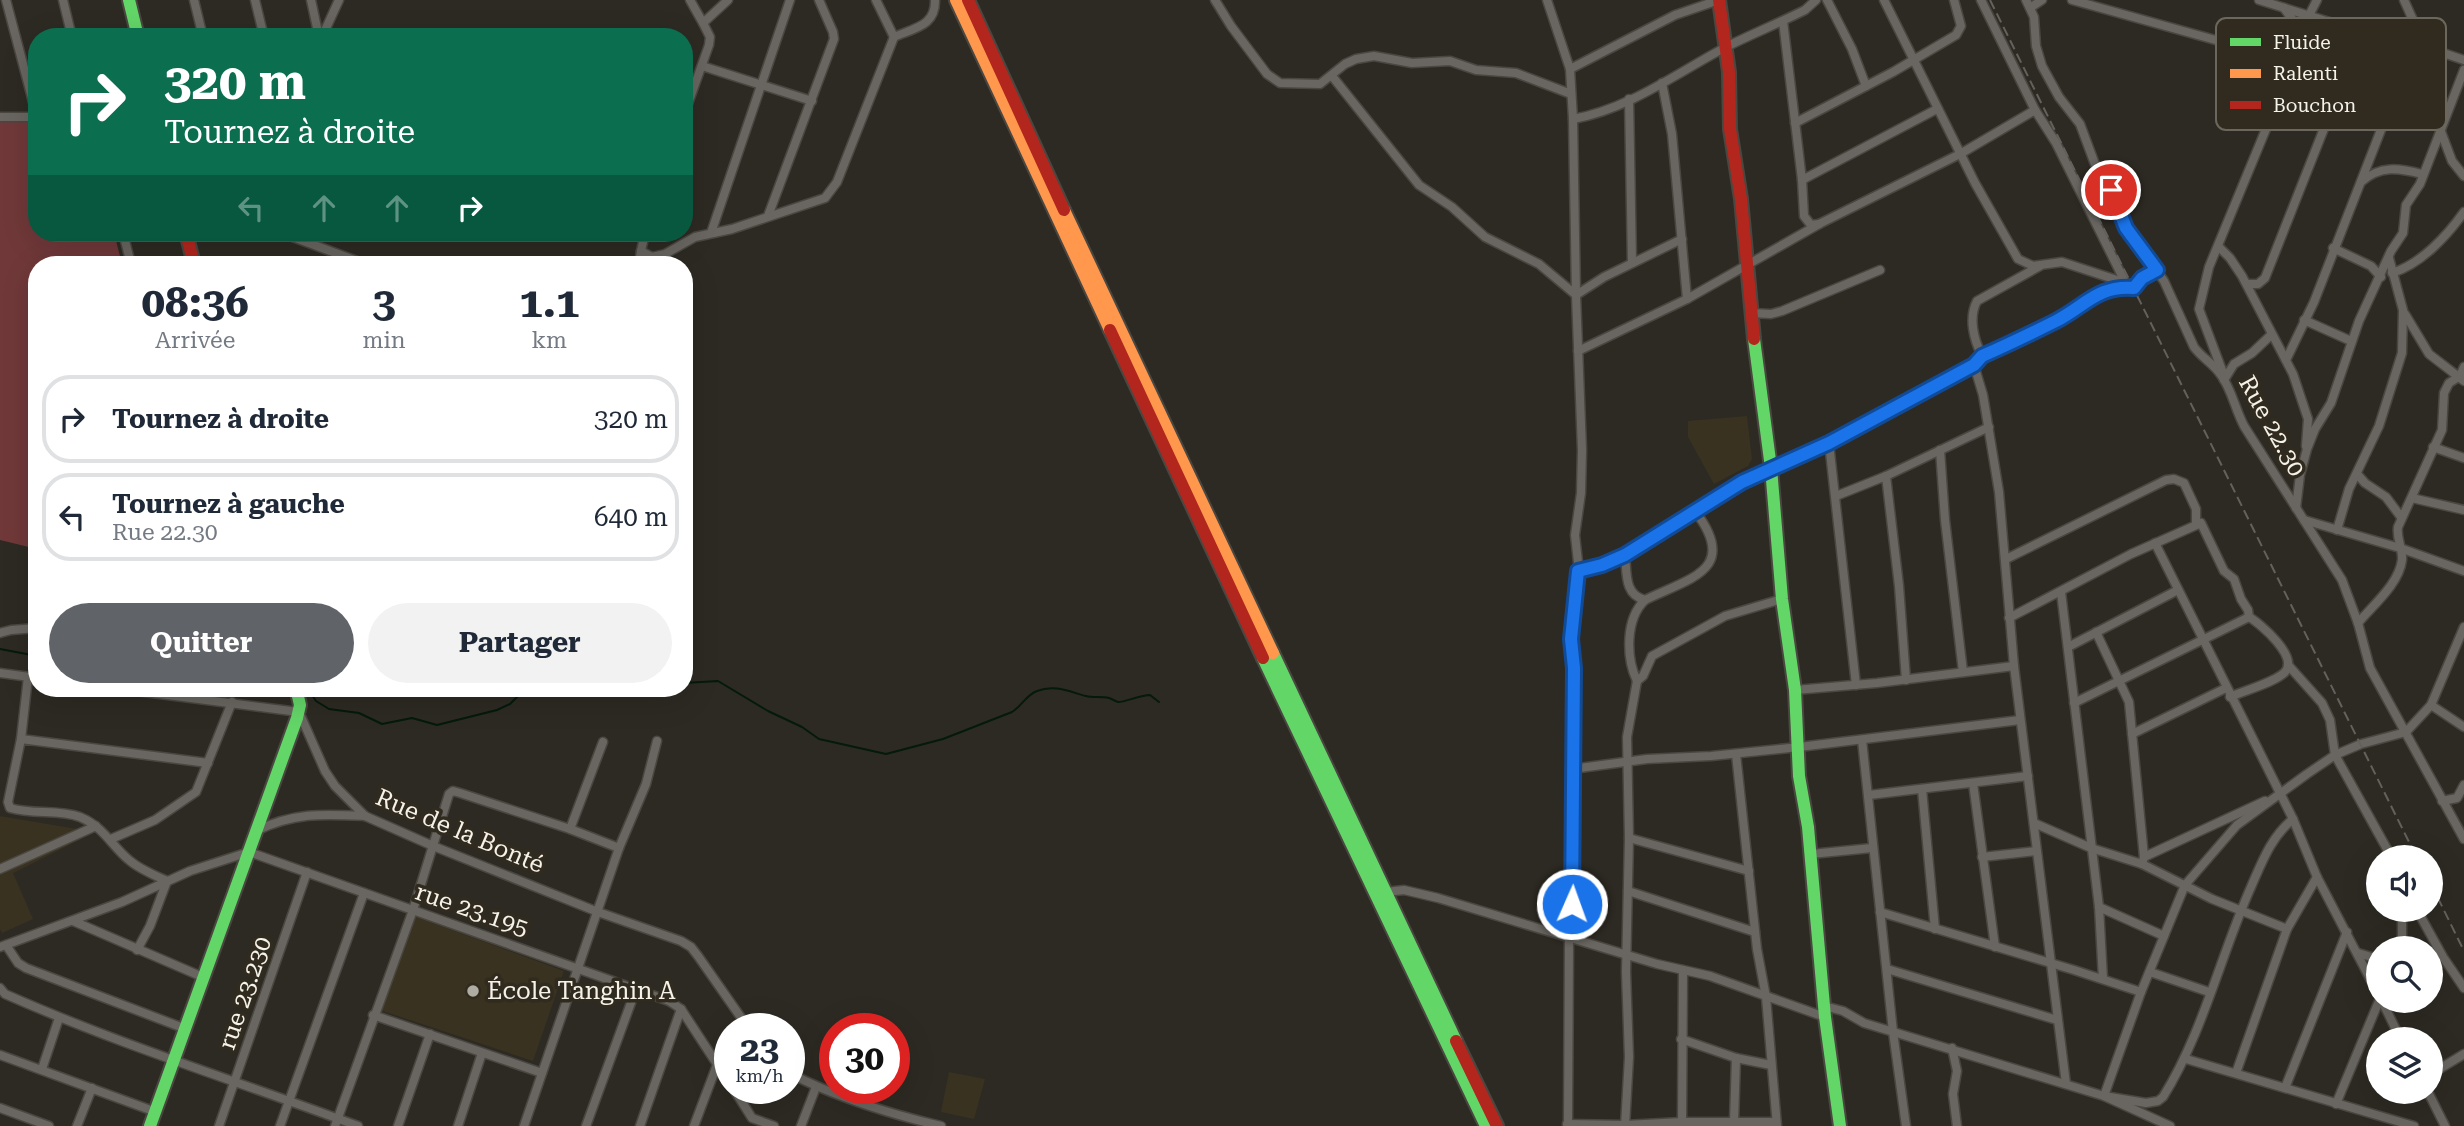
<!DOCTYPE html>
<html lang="fr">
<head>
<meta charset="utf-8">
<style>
  :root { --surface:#fff; --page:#f2f2f3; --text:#1f2937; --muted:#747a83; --line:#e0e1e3; --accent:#606468 }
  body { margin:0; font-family:"Roboto Serif",serif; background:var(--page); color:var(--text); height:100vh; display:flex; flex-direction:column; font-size:26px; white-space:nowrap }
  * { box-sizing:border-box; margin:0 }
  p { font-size:23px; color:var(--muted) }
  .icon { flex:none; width:38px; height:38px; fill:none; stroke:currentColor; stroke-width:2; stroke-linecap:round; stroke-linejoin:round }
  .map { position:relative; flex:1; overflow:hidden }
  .panel { position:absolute; left:28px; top:256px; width:665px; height:441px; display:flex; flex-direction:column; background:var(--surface); border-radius:28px; box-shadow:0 7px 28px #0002 }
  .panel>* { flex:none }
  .banner { position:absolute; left:28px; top:28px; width:665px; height:214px; border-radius:28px; box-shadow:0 7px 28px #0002; background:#0b6e4f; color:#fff; overflow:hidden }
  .fabs { position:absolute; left:2366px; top:845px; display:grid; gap:14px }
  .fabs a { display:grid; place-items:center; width:77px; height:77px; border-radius:50%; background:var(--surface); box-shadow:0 7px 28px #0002; font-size:35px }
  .speed { position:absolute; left:714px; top:1013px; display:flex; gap:14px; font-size:35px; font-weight:700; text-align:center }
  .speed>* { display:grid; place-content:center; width:91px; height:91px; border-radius:50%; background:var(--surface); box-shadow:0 7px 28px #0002; line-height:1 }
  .speed small { font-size:18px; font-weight:400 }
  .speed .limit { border:10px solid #d22; background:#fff; color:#111 }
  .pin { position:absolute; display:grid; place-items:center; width:60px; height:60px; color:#fff; margin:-30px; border:4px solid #fff; border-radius:50%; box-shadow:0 2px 7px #0007 }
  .me { position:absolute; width:77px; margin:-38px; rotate:2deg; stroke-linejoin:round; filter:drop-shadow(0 0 5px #0008) }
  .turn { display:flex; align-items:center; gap:24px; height:147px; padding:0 21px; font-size:32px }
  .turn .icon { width:91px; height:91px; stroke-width:2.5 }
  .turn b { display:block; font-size:49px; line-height:60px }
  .lanes { display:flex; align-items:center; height:66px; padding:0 21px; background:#0003; justify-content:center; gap:35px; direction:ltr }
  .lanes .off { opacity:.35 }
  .eta { display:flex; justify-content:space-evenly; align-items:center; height:119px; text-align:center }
  .eta b { font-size:42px; font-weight:700; line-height:49px }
  .action { display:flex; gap:14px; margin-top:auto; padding:14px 21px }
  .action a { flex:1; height:80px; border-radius:42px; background:var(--accent); color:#fff; font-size:28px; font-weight:700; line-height:80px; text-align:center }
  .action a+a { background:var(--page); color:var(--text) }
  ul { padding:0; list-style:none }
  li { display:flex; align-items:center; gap:21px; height:88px; margin:0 14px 10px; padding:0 7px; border:4px solid var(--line); border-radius:28px }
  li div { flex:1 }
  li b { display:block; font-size:26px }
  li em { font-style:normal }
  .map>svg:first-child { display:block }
  .built { fill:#393220 }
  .green { fill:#703839 }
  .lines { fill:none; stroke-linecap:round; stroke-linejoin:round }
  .stream { stroke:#041a0b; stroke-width:2 }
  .street-casing { stroke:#4a4741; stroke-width:11 }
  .fast-casing { stroke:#4a4741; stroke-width:16 }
  .slow-casing { stroke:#4a4741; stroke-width:16 }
  .jam-casing { stroke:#4a4741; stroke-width:16 }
  .street { stroke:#696661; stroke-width:8 }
  .fast { stroke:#63d668; stroke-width:12 }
  .slow { stroke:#ff974d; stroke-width:12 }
  .jam { stroke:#b3261e; stroke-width:12 }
  .rail { stroke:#63615c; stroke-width:2; stroke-dasharray:10 5; stroke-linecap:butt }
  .route-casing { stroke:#114b97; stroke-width:18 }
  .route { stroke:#1a73e8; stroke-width:12 }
  .poi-dot { fill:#afaca4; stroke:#312b1f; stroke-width:2.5 }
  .labels { text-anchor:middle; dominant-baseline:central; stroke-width:7; stroke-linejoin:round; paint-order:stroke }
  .street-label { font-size:24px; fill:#f5f2ea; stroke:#312b1f }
  .poi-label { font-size:24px; fill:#f5f2ea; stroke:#312b1f; text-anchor:start }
  .key { fill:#312b1f; stroke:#6c675c; stroke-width:2 }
  .key-label { font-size:19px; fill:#f5f2ea }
</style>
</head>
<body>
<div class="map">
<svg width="2464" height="1126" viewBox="0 0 2464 1126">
  <rect width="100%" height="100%" fill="#2d2a23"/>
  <!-- built -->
  <g class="built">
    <path d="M1747,416l5,43 -4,7 -34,18 -26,-47v-16z"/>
    <path d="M0,816l95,16 -82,41 20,46 -31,14 -2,-4z"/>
    <path d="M416,917l148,54 -31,90 -153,-51z"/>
    <path d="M949,1072l36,7 -11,40 -33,-7z"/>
  </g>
  <!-- green -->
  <path class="green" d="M37,120v113h77l8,31h-85v285l-37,-9v-419z"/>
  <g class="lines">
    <!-- stream -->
    <g class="stream">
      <path d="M0,649l37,7"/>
      <path d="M684,683l34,-2 50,30 34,16 17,12 67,15 57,-15 69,-27c10,-6 14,-17 25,-21 18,-7 33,1 49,5 7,2 15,0 23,2 3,1 6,3 9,4 4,1 23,-7 32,-7l9,7"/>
      <path d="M281,688l9,3"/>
      <path d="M626,688h33"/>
      <path d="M302,692l10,3 4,6 13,8 30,4 23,11 30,-6 25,7 60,-15 13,-6 16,-16"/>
    </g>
    <defs>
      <g id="street">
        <path d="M6,0l31,117"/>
        <path d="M63,0l9,37"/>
        <path d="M194,0l9,37"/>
        <path d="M255,0l9,37"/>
        <path d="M311,0l8,37"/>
        <path d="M690,0l13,23"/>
        <path d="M876,0l18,37"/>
        <path d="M1215,0l16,26 36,48 13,9 40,1 25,-20 11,-5 18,-3 38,7 38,-2 26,9 40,3 55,21"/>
        <path d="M1547,0l23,69 3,50 3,176 6,155 -1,43 -6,42 4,36 -8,68 3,29v187l-5,83 -1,188"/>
        <path d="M1827,0l25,49 14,37"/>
        <path d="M1884,0l91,183 43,76 15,7 29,-4 64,21"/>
        <path d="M1981,0l54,110 21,33 70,141"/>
        <path d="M2026,0l8,17 2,29 6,20 17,31 21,27 19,51 16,21 4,18 8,14 37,53 30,66c8,11 20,17 27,28 11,15 14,34 23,51l98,154 16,43 12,45 94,171"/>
        <path d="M2072,0l165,46 208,71"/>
        <path d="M2259,0l96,30 50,10 59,20"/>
        <path d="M2404,0l9,20 24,29"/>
        <path d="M2030,8l12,-8"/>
        <path d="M2284,8l17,23 15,43"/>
        <path d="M1783,21l19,159 2,36 7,9 8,-1"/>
        <path d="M322,37l17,-37"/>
        <path d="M2279,60l22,-29 16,-31"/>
        <path d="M702,66l110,35"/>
        <path d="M1570,69l105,-54 44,-15"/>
        <path d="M1332,76l87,109 33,22 33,30 54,27 37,31 28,-18 78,-38"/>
        <path d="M1662,83l10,51 15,165"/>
        <path d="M1629,99l3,164"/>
        <path d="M2406,103l19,-57"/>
        <path d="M684,115l25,-70 1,-8 -7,-14 25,-23"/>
        <path d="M0,117h37"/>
        <path d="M1573,119c56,-10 104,-46 153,-72 26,-13 53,-24 79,-37l11,-10"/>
        <path d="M1795,123l98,-51 63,-37 5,-9 -7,-26"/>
        <path d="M2440,129l12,32 12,15"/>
        <path d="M1802,180l135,-71"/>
        <path d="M2361,182c19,-17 38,-14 61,-8"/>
        <path d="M768,216l66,-177 -1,-7 -14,-32"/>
        <path d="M123,233l8,31"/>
        <path d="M282,233l83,31"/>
        <path d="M711,233l79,-233"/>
        <path d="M186,237l15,-4"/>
        <path d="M2219,247l11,11 12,18 51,98 15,45 -2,27"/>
        <path d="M2333,248l38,18 10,11"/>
        <path d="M641,251l4,-18"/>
        <path d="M639,264l2,-13 11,6 13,-3 30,-17 37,-8 93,-31 12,-16 57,-145c20,-9 42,-11 41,-37"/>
        <path d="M2392,273c29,-9 55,-37 72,-61"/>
        <path d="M2247,284h11l7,-6 77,-195"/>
        <path d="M1751,313l20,1 11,-3 98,-41"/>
        <path d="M2405,314l24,40 35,27"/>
        <path d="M2304,320l47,21"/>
        <path d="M1578,351l109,-52 134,-76 139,-69 75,-44"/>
        <path d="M1982,356c-8,-16 -14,-38 -5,-55l63,-35"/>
        <path d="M2286,360l28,-58 79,-203"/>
        <path d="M1974,365l9,30 16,97 15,174 52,418"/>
        <path d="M2223,373l-24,-64 10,-42 83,-201"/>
        <path d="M2224,380l10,-16 18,-11 19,-18"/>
        <path d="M1829,443l27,242"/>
        <path d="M2433,447l31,11"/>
        <path d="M1940,450l5,70 18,152"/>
        <path d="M2357,474l8,9 21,14 15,20"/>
        <path d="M1886,476l13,110 7,94"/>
        <path d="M1836,496l50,-20 103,-49"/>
        <path d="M2412,498l52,12"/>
        <path d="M2296,508l4,-33 7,-26 8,-20 16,-26 28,-82 32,-70 12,-18 3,-28 14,-21 44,-114"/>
        <path d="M2304,520l96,28 64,23"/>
        <path d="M2337,530l12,-41 30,-63 23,-73 1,-43 -14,-52"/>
        <path d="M2155,543l138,276 24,58 61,117"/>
        <path d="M1625,555c2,18 -1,40 20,45"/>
        <path d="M2006,559l160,-79 8,-1 10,4 12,26v15"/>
        <path d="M1579,571l23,-6 23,-10 117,-73 87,-39 145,-78 8,-9c25,-11 50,-23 74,-35 29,-16 42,-36 78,-33l8,-10 15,-8"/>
        <path d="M2061,592l38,315 4,72"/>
        <path d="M2009,618l122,-64 70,-31 23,48 10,8 7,20 7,11 1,7c12,7 50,40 36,55 -9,10 -42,19 -55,25"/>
        <path d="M2358,623c15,-18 41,-39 44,-63 1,-12 -6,-21 -4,-33l44,-97 2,-37 5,-10 11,-7 4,-9"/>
        <path d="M2096,632l33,70 15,155 -2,7"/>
        <path d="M0,633l11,-3 26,-2"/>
        <path d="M2068,647l110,-57"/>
        <path d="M2288,665l34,38 8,17 5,35 57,103"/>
        <path d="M0,673l37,5"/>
        <path d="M1637,681c-11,-23 -12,-62 8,-81 45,-22 95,-30 50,-89"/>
        <path d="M113,688l186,24 26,59 10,15 30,30 68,30 165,66 83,29 10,6 7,9 51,73"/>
        <path d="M1795,690l82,-7 137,-17"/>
        <path d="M2074,703l175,-86"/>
        <path d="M2431,705l33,22"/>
        <path d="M2132,734l94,-46"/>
        <path d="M21,739l7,-62"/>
        <path d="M1862,740l31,292 13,94"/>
        <path d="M1736,754l21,195 9,48 11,129"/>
        <path d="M1572,769l75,-10 64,-3 88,-9 221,-27"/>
        <path d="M1973,783l22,164"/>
        <path d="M1922,789l13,140"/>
        <path d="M1869,795l159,-19"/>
        <path d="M2442,801l15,-3 7,-13"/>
        <path d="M2034,823l57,25 51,16 70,35 75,30"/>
        <path d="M570,829l33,-87"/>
        <path d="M256,831c38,-19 68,-17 109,-15"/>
        <path d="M1629,838l120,33"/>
        <path d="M111,839l44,-19 41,-28 36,-90"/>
        <path d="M1811,854l61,-6"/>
        <path d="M1982,857l54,-6"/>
        <path d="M2144,857l121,-56"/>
        <path d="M0,869l96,-43"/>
        <path d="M1628,891l127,41"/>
        <path d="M1385,892l19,-2 34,8 219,66 53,12 115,41"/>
        <path d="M2099,907l65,29"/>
        <path d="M2417,910l26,47 21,31"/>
        <path d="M1880,912l194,58 67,22"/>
        <path d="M73,921l132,57"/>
        <path d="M6,945l12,18 8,5 160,61"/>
        <path d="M0,947l122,-45 68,-31 59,-19 420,149 12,8 49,75"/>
        <path d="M2398,948l4,-11v-27"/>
        <path d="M137,950l13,-24 17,-45c-13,-6 -28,-12 -38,-21 -18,-15 -25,-33 -49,-43 -22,-8 -47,-2 -70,-9l-2,-6 13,-63 187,24"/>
        <path d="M2358,953l20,6"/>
        <path d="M1887,969l170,51"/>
        <path d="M2150,972l59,20"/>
        <path d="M0,988l5,6c115,51 235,88 353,132"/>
        <path d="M2382,1001l19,39"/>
        <path d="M1824,1006l19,5 21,12 240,73 42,7 12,-2 5,-4c40,-64 57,-140 88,-210 11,-25 20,-50 42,-68"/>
        <path d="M373,1015l169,58"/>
        <path d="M1681,1039l55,19 35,7"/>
        <path d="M1952,1048l5,23 -4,23 4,32"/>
        <path d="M0,1055l156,57"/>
        <path d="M2186,1059l228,67"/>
        <path d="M42,1069l17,-51"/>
        <path d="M789,1073c47,24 101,41 152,53"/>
        <path d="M2236,1073l51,-144 30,-52"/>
        <path d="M2431,1074l33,-20"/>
        <path d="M733,1088l19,30 22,8"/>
        <path d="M2285,1088l62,-156"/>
        <path d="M2428,1092l17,34"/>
        <path d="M2336,1104l43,-103"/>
        <path d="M0,1108l49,18"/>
        <path d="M1682,1122l1,-152"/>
        <path d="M1734,1122l2,-64"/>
        <path d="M1567,1124l58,1 57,-3h94"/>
        <path d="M77,1126l15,-38"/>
        <path d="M219,1126l88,-254"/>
        <path d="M280,1126l84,-233"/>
        <path d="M335,1126l78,-216 36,-116 4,-3 7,2 110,36 49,19"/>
        <path d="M398,1126l32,-92"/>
        <path d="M458,1126l24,-73"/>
        <path d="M524,1126l95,-278 27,-64 11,-43"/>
        <path d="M586,1126l50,-137"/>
        <path d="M640,1126l41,-117"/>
        <path d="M694,1126l23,-61"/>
        <path d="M801,1126l15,-39"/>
        <path d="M1625,1126l4,-69 -3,-85 3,-134 -2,-101 10,-56 6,-5 9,-20 73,-40 57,-17"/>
        <path d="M2170,1126l-66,-30 37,-104 44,-107 52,-60 70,-51 28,-19 26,-11 45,-12 25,-27 33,-78"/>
      </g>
      <g id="fast">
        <path d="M129,0l9,37"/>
        <path d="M1754,339l17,129 11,131 13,91 4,86 9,51 17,190 15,109"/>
        <path d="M1273,653l183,388"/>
        <path d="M1263,658l223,468"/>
        <path d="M150,1126l147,-408 3,-13 -4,-17"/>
      </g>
      <g id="slow">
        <path d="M956,0l154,330"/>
        <path d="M1064,210l209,443"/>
      </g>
      <g id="jam">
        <path d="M968,0l96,210"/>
        <path d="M1719,0l10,72 1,57 11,70 13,140"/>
        <path d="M186,233l8,31"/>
        <path d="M1110,330l153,328"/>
        <path d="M1456,1041l41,85"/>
      </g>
    </defs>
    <!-- street casing -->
    <use href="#street" class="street-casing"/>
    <!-- fast casing -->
    <use href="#fast" class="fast-casing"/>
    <!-- slow casing -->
    <use href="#slow" class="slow-casing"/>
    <!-- jam casing -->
    <use href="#jam" class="jam-casing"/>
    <!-- street -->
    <use href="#street" class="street"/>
    <!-- fast -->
    <use href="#fast" class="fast"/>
    <!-- slow -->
    <use href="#slow" class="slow"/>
    <!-- jam -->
    <use href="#jam" class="jam"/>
    <!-- rail -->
    <g class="rail">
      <path d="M1990,0l427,858"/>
      <path d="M2431,884l33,67"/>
    </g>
  </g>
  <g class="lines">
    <defs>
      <path id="route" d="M1572,904l2,-236 -3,-29 7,-68 24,-6 23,-10 117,-73 87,-39 145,-78 8,-9c25,-11 50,-23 74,-35 29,-15 42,-36 78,-33l8,-10 15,-8 -31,-42 -15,-38"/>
    </defs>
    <!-- route casing -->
    <use href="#route" class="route-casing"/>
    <!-- route -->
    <use href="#route" class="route"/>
  </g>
  <!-- markers -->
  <circle class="poi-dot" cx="473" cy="991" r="7"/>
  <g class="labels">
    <!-- street labels -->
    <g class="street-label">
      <text transform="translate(2272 426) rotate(61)">Rue 22.30</text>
      <text transform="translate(460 831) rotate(23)">Rue de la Bonté</text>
      <text transform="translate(472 910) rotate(19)">rue 23.195</text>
      <text transform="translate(245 993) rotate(-71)">rue 23.230</text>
    </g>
    <!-- poi labels -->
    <g class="poi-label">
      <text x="487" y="991">École Tanghin A</text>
    </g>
  </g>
  <!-- legend -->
  <rect x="2216" y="18" width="230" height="112" rx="10" class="key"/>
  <rect x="2230" y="38" width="31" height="8" fill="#63d668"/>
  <rect x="2230" y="69" width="31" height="9" fill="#ff974d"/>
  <rect x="2230" y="101" width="31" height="8" fill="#b3261e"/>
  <g class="key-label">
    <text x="2273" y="49">Fluide</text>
    <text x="2273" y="80">Ralenti</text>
    <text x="2273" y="112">Bouchon</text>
  </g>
</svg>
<div class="fabs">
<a><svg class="icon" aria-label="sound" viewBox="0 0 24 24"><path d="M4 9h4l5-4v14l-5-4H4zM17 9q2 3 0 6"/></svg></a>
<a><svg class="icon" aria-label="search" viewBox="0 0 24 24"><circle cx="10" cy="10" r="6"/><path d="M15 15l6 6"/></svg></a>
<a><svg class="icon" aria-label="layers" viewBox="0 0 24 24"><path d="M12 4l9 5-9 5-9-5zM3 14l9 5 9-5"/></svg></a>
</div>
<div class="speed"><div>23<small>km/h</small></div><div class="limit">30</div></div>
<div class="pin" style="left:2111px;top:190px;background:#d93025"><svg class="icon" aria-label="arrive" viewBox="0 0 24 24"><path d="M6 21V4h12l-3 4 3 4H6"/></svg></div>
<svg class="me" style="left:1572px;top:904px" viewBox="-20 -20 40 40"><circle r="17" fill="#1a73e8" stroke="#fff" stroke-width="3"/><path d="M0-11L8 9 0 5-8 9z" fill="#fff"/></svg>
<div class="banner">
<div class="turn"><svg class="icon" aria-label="right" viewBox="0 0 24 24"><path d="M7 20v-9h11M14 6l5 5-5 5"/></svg><div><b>320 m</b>Tournez à droite</div></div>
<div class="lanes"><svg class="icon off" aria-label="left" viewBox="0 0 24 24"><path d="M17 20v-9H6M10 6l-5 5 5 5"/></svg><svg class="icon off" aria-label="ahead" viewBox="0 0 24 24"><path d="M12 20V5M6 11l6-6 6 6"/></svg><svg class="icon off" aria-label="ahead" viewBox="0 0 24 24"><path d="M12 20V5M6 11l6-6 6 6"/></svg><svg class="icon" aria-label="right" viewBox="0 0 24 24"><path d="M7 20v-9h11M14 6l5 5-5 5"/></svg></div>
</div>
<section class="panel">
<div class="eta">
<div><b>08:36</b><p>Arrivée</p></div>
<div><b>3</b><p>min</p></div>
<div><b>1.1</b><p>km</p></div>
</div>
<ul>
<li><svg class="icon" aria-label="right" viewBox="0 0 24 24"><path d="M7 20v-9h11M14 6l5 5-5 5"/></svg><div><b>Tournez à droite</b></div><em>320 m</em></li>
<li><svg class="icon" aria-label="left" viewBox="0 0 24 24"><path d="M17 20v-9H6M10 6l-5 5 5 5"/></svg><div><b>Tournez à gauche</b><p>Rue 22.30</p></div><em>640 m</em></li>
</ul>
<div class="action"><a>Quitter</a><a>Partager</a></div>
</section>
</div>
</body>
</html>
